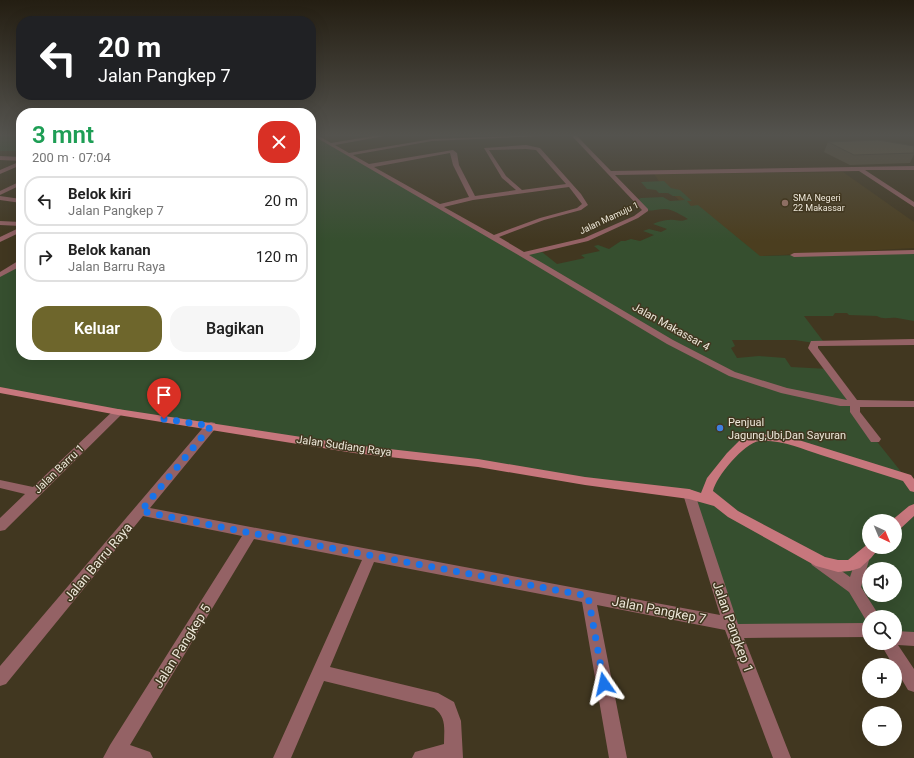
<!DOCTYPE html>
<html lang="id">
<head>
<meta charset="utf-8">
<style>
  :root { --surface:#fff; --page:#f6f6f6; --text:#222; --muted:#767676; --line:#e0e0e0; --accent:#6e662c }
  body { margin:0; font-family:Roboto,sans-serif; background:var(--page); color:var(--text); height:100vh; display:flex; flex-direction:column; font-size:15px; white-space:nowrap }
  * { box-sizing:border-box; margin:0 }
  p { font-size:13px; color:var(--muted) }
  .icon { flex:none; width:22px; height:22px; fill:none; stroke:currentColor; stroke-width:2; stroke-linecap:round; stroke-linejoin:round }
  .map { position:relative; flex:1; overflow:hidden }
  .details { position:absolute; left:16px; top:108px; width:300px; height:252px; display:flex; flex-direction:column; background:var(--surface); border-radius:16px; box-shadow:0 4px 16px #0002 }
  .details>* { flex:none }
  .guide { position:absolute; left:16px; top:16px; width:300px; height:84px; border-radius:16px; box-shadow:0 4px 16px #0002; background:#202124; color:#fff; overflow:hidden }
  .needle { width:26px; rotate:136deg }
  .fabs { position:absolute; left:862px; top:514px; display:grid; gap:8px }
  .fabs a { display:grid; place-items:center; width:40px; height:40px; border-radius:50%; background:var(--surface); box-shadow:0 4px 16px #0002; font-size:20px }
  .pin { position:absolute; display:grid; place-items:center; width:34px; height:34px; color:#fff; margin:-41px -17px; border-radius:50% 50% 50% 0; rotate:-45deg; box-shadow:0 0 4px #0007 }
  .pin .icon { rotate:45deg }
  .me { position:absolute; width:44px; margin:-22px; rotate:349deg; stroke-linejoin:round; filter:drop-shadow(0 0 3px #0008) }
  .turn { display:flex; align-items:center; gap:14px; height:84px; padding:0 16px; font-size:18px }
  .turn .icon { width:52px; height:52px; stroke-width:2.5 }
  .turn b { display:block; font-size:28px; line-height:34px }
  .round { display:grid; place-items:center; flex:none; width:42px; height:42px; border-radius:16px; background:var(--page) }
  .summary { display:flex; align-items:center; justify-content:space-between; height:68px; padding:0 16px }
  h1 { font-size:24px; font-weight:600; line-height:30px; color:#1e9e55 }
  .action { display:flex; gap:8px; margin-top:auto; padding:8px 16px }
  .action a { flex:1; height:46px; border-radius:16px; background:var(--accent); color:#fff; font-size:16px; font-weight:600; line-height:46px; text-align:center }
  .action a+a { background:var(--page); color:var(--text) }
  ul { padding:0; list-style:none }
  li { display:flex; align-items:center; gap:12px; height:50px; margin:0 8px 6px; padding:0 8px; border:2px solid var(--line); border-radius:16px }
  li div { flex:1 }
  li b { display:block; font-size:15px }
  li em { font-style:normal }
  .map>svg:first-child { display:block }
  .built { fill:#4b3e1f }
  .green { fill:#364f2f; fill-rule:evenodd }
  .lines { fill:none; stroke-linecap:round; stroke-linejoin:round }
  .street { fill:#946265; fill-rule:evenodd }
  .secondary { fill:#c7777d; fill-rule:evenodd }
  .wall { fill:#594f3a }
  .building { fill:#675c44; stroke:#484030 }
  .route { stroke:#1a73e8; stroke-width:7; stroke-dasharray:0 12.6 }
  .education-dot { fill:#8d6e63; stroke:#413720; stroke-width:1.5 }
  .shop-dot { fill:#3f7fe0; stroke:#413720; stroke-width:1.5 }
  .labels { text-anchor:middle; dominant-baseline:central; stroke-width:3; stroke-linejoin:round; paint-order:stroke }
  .far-poi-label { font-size:9px; fill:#ede7d9; stroke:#413720; text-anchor:start }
  .far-street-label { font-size:9px; fill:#ede7d9; stroke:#413720 }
  .street-label { font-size:11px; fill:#ede7d9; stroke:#413720 }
  .poi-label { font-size:11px; fill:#ede7d9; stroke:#413720; text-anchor:start }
  .near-street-label { font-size:13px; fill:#ede7d9; stroke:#413720 }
</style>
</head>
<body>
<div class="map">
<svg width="914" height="758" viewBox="0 0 914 758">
  <rect width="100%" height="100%" fill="#413720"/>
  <!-- built -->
  <path class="built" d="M843,172l71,50v26l-171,9 -82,-73 -7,-10z"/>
  <!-- green -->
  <g class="green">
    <rect x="0" y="135" width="21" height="16"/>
    <path d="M311,135l38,19 174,100 19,-2 15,12 28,-6 -4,-3 19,-4 -6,-5 4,-1 11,4 12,-8h4l6,-2 9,2 14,-6 -11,-4 6,-2 12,3 6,-3 -14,-5c4,-2 12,-4 16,-4 9,-1 9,3 19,-1 -5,-3 -17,-11 -24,-10 -18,1 -13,6 -28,-9l5,-2 22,-1 7,4 15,-1 -5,-4h-7l-5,-3h-9l-3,-3 -9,-1 -6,-7 23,-1 7,7 9,2 12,11h-5l4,5 7,-1 62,51 154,-4v69c-6,-1 -11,-2 -17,-3 -7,-1 -14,2 -20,-2l-28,-1 -2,-2h-12l-2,3h-29l19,25 -9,2 -19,-3h-63l3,6 -4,2 6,10 22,-2 26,2 6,9 38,2 38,60 47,59v151l-19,-1v-21h-26v13l-135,1 -46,-137 -334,-45 -354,-59v-115l21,-12v92h290zM869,521h26v26h-26zM869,569h26v26h-26z"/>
  </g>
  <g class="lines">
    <!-- street -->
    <g class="street">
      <path d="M312,135h5l14,8 48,-8h11l-55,10 14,8 83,-14 111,-4 -2,1 -109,5 -79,14 16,9 84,-14 4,3 2,12 16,31 41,-6 -14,-12 -18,-30 42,-3 14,3 41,46 7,11 -7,5 -37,10 -45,17 25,15 60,-14 50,-22 8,-6 -71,-75h5l35,36 303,-5v4h-49l49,32v5l-55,-36 -244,4 33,34v2l-10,7 -50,23 -59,14 144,85 62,32 52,16 60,12 -39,-52 3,-7 103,-2v6l-96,1v2l39,52 57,1v6h-54v5l21,27 -2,3h-8l-21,-30v-6h-10l-59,-13 -52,-17 -62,-32 -147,-88zM526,149l10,1 30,34 -44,6 -16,-14 -17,-26zM450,153l3,12 16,32 -29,7 -66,-37zM569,187l13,17 -5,4 -37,10 -46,17 -50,-28 29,-7z"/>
      <path d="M0,156l21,1v4l-21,-1z"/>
      <path d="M21,161v4l-21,9v-4z"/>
      <path d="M21,181v4l-21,10v-4z"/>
      <path d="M0,196l21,3v4l-21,-3z"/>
      <path d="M0,221l21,1v4l-21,-1z"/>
      <path d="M21,227v5l-21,10v-5z"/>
      <path d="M914,250v4l-120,3 -4,-2 4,-2z"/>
      <path d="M18,261h3v5l-21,11v-5z"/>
      <path d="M118,409l4,1 1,2 -1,2 -117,116 -5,1v-13l25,-24 -25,-6v-8l33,7 81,-77z"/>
      <path d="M211,422l4,1 1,3 -1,3 -65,79 570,107 -37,-121 2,-3 4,-2 4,2 2,3 43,130 131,-1v14l-125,1 47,120h-18l-48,-128 -128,-25 30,153h-18l-27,-156 -208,-40 -44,105 108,26 16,9 7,19 2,37h-51l3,-6 29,-8c0,-14 3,-27 -10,-36l-110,-27 -33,77h-18l89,-198 -108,-21 -124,206 20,7 3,6h-50l7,-13 132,-209 -99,-20 -137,168 -6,2v-20l207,-243z"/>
      <path d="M863,551l5,2 2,4 -9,30 19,30h-11v6l-2,-1 -18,-30 -37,-27 -2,-4 2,-4 5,-2 5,2 28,20 8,-24z"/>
      <path d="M895,631l19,1v14l-16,-1 16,24v23l-6,-2 -13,-22v-3h-2l-13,-22h15z"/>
    </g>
    <!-- secondary -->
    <g class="secondary">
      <path d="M0,387l118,22 236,36 124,14 107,18 104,12 12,4 6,-15 20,-25 13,-13 19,-6 30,3 122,38 3,4v13l-4,-1 -7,-10c-27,-9 -55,-17 -82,-26 -19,-6 -41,-16 -62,-14 -15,2 -43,36 -46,50l25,20 87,46 13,3h10l21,-17v4h11l-9,11 -11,10 -10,3 -12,1 -22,-6 -88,-49 -14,-11 -25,-7 -104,-14 -107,-18 -124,-14 -236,-38 -118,-22z"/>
      <path d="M914,504v12l-14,13 -5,1v-9h-4l18,-15z"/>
    </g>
  </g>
  <!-- wall -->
  <path class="wall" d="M828,142l86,4v8l-4,9 -60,2 -26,-13z"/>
  <!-- building -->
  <path class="building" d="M878,140l36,6v7l-60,2 -26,-13z"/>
  <!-- sky -->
  <linearGradient id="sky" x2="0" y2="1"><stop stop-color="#241e12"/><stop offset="0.56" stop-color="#54534e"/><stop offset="1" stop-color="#54534e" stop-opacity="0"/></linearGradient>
  <rect width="914" height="241" fill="url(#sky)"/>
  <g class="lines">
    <!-- route -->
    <path class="route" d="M164,419l47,7 -70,85 110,22 337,63 16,88"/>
  </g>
  <!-- markers -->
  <circle class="education-dot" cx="785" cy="203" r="4"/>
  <circle class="shop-dot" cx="720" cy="428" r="4"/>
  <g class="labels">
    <!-- far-poi labels -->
    <g class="far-poi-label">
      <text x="793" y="198">SMA Negeri<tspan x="793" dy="10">22 Makassar</tspan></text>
    </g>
    <!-- far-street labels -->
    <g class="far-street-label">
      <text transform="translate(609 218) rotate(-25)">Jalan Mamuju 1</text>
    </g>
    <!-- street labels -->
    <g class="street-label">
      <text transform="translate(671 327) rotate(29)">Jalan Makassar 4</text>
      <text transform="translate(344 446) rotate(8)">Jalan Sudiang Raya</text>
      <text transform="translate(59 469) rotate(-44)">Jalan Barru 1</text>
    </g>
    <!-- poi labels -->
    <g class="poi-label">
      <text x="728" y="422">Penjual<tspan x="728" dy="13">Jagung,Ubi,Dan Sayuran</tspan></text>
    </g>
    <!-- near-street labels -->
    <g class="near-street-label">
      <text transform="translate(98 562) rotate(-50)">Jalan Barru Raya</text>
      <text transform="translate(659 610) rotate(11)">Jalan Pangkep 7</text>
      <text transform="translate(733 627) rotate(70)">Jalan Pangkep 1</text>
      <text transform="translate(182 646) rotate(-58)">Jalan Pangkep 5</text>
    </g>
  </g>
</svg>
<div class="fabs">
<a><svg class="needle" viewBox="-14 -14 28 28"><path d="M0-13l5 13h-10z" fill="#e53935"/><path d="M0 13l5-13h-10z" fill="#767676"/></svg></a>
<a><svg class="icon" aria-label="sound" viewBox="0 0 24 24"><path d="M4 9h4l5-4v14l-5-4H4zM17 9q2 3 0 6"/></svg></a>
<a><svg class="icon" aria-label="search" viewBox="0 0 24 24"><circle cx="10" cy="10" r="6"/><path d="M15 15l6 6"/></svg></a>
<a>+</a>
<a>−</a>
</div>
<div class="pin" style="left:164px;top:419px;background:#d93025"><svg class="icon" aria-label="arrive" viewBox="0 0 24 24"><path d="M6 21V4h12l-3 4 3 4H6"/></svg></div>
<svg class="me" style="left:604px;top:684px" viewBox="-20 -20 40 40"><path d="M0-17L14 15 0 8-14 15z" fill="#1a73e8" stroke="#fff" stroke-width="4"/></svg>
<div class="guide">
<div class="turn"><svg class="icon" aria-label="left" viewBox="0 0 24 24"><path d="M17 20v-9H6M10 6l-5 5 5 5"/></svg><div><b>20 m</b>Jalan Pangkep 7</div></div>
</div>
<section class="details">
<div class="summary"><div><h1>3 mnt</h1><p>200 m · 07:04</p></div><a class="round" style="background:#d93025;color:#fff"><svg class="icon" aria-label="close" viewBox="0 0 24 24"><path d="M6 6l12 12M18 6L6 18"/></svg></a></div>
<ul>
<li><svg class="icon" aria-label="left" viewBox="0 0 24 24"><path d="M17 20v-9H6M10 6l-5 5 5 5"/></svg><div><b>Belok kiri</b><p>Jalan Pangkep 7</p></div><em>20 m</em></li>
<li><svg class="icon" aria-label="right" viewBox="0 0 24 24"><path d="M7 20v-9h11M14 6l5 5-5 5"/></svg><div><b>Belok kanan</b><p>Jalan Barru Raya</p></div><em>120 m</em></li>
</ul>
<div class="action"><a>Keluar</a><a>Bagikan</a></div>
</section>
</div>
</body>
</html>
